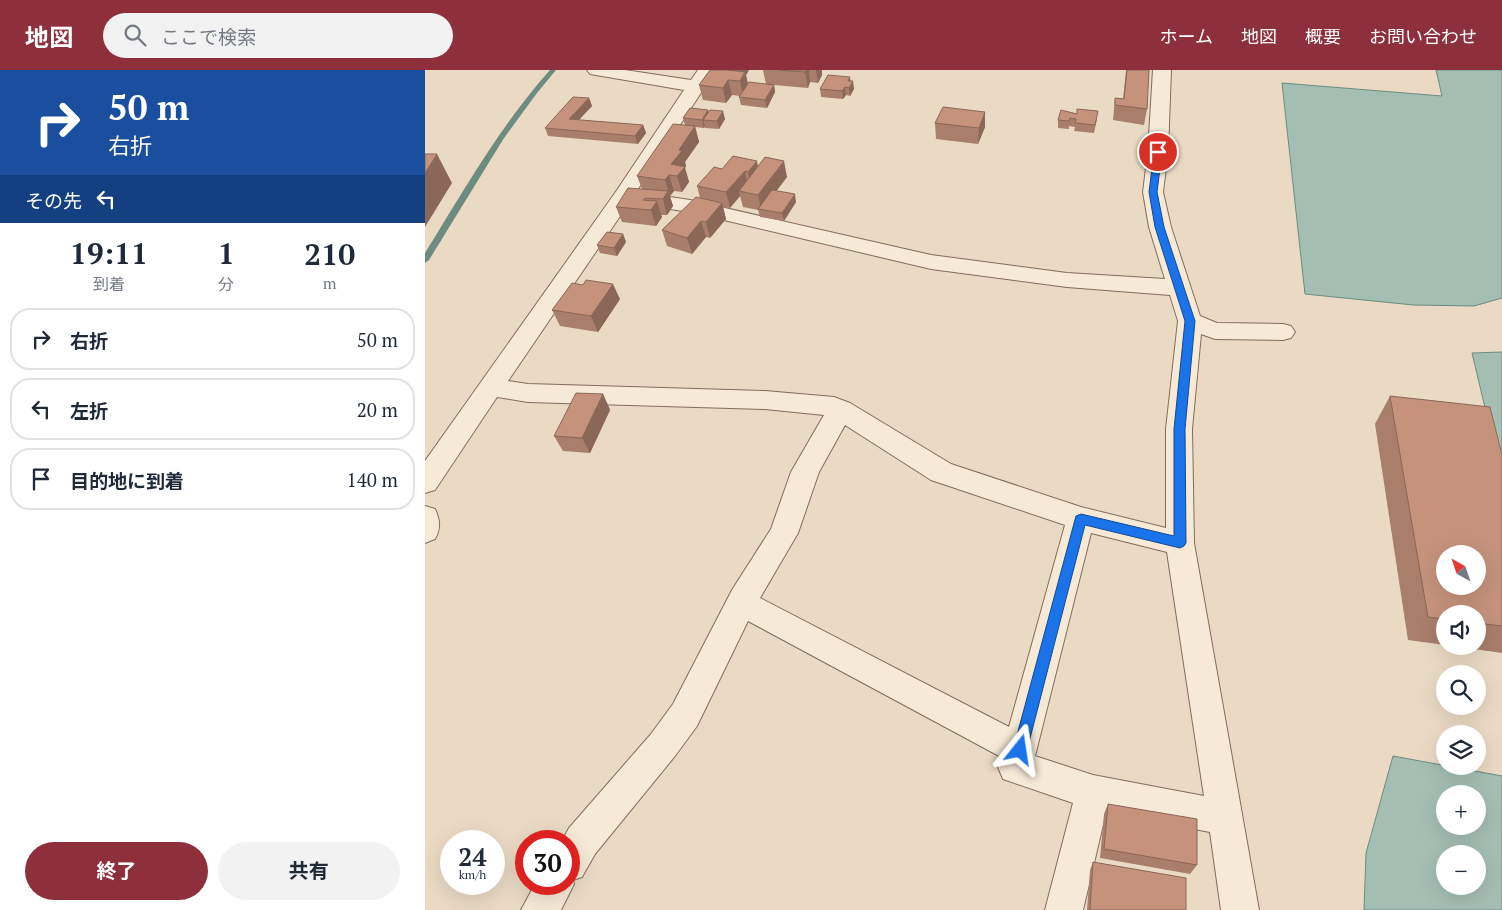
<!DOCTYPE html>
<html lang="ja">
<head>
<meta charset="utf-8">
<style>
  :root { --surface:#fff; --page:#f2f2f3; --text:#1f2937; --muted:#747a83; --line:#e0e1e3; --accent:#8d303b }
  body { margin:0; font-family:"PT Serif","Noto Sans JP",serif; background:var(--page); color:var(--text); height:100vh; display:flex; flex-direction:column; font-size:19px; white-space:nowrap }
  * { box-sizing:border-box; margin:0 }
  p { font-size:16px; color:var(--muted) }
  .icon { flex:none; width:28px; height:28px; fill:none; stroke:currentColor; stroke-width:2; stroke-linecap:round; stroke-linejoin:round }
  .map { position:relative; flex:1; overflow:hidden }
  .panel { display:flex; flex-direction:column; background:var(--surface); width:425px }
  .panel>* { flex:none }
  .top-card { background:#1a4fa0; color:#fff; overflow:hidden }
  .needle { width:32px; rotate:320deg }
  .fabs { position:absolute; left:1011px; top:475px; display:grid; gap:10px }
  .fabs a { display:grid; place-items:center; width:50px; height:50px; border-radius:50%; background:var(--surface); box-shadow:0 5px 20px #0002; font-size:25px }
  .speed { position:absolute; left:15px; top:760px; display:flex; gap:10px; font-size:25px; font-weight:700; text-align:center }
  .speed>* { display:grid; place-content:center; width:65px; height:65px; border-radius:50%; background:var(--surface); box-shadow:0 5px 20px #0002; line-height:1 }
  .speed small { font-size:12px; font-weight:400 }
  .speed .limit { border:8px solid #d22; background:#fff; color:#111 }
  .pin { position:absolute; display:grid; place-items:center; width:42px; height:42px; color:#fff; margin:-21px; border:2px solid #fff; border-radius:50%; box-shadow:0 1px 5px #0007 }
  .me { position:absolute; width:55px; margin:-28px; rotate:15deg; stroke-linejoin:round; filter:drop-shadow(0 0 4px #0008) }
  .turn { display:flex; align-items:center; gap:18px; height:105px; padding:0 25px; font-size:22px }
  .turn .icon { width:65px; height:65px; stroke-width:2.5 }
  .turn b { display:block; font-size:35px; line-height:42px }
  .then { display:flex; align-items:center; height:48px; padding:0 25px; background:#0003; gap:10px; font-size:19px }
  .eta { display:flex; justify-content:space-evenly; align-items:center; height:85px; text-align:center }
  .eta b { font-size:30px; font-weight:700; line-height:35px }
  .button { display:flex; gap:10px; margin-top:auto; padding:10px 25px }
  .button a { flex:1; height:58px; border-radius:30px; background:var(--accent); color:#fff; font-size:20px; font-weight:700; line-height:58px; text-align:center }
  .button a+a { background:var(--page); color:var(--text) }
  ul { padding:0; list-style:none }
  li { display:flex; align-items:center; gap:15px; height:62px; margin:0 10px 8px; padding:0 15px; border:2px solid var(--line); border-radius:20px }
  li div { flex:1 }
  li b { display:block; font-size:19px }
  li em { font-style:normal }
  header { display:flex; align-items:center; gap:30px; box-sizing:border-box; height:70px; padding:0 25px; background:var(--accent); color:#fff }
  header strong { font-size:24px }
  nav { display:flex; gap:28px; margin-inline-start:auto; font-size:18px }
  .search { width:350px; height:45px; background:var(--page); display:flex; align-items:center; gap:12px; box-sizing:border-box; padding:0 18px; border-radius:28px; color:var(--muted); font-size:19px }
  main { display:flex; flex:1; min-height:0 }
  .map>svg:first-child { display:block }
  .water { fill:#a5beb4; stroke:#6d8b80; fill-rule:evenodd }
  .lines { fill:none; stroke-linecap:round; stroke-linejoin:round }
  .stream { fill:#6d8b80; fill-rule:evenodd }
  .minor-casing { stroke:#836c5c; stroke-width:2 }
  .minor { fill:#f6e9d6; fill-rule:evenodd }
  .wall { fill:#a97e6b }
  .shaded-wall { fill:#8a6757 }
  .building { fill:#c5937c; stroke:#8a6757; fill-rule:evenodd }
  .route { fill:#1a73e8; stroke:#114b97 }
</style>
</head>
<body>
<header>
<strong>地図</strong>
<div class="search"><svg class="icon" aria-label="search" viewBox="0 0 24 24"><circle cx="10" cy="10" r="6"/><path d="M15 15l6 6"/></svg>ここで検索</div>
<nav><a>ホーム</a><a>地図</a><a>概要</a><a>お問い合わせ</a></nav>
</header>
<main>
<section class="panel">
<div class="top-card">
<div class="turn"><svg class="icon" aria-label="right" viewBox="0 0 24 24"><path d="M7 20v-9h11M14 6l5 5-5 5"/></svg><div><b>50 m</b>右折</div></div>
<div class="then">その先<svg class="icon" aria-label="left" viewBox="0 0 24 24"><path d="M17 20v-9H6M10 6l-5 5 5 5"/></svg></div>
</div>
<div class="eta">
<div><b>19:11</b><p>到着</p></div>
<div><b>1</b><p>分</p></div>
<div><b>210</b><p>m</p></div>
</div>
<ul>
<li><svg class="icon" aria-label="right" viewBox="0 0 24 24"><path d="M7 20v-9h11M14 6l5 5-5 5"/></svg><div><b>右折</b></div><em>50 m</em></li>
<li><svg class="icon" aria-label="left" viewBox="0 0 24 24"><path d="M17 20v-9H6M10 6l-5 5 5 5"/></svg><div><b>左折</b></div><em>20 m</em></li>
<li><svg class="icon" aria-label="arrive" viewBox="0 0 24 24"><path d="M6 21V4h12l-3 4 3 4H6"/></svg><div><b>目的地に到着</b></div><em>140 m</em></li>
</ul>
<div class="button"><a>終了</a><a>共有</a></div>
</section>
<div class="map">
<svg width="1077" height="840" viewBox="0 0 1077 840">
  <rect width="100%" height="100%" fill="#eadac4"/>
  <!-- water -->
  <g class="water">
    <path d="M1011,0h66v228l-28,8 -61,-1 -108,-11 -23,-211 160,13z"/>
    <path d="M1077,282v127l-30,-126z"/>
    <path d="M968,686l109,20v134h-138l2,-57zM1020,724h32v32h-32zM1020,784h32v32h-32z"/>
  </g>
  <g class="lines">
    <!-- stream -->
    <path class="stream" d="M125,0h6l-19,23 -33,45 -75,122 -4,3v-10c39,-63 75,-127 125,-183z"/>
    <defs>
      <g id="minor">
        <path d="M162,0h38l66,10 7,-10h18l-80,122 54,8 241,55 136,18 98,6 -16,-52 -6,-35 5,-40 5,-82h18l-3,82 -5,40 8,35 29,89 17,7 66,1 8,2 4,6 -4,6 -8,2 -68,-1 -14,-5 -9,95 2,114 65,367h-38l-11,-78 -104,-20 -23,98h-38l28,-107 -70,-24 -5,-12 3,-10 -253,-136 -51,105 -22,30 -80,98 -13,23 -9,3 1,4 -13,26h-40l14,-26h34v-43h-7l7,-13 82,-94 22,-30 59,-114 39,-61 20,-57 33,-57 -59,-6 -237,-7 -31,-5 -62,93 -10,3v-32l190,-268 69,-103 -88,-15 -6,-1zM204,133l61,9 241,57 136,18 103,8 8,26 -12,108v99l-85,-21 -130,-43 -101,-61 -16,-6 -69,-6 -237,-7 -20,-3zM420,355l86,55 134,45 -56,202 -249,-129 38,-65 21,-61zM666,463l76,19 37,244 -111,-21 -58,-19z"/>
        <path d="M0,436l10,3c5,11 6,19 0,30l-10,4z"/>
      </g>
    </defs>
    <!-- minor casing -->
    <use href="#minor" class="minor-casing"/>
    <!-- minor -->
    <use href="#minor" class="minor"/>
  </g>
  <!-- wall -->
  <g class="wall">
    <path d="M285,0h39l-3,5 2,8 18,1 -3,-14h59v5l-4,8 -8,-1 -2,6 -34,-3 1,7 -8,16 -26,-3 -2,-8 1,-1 -8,-1 -6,8 -23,-3 -4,-15z"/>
    <path d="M701,0h23l-2,39 -3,16 -31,-5 2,-22 8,1z"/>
    <path d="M426,11l3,8 -4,7 -4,-1 -3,4 -22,-2 -1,-8z"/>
    <path d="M164,28l3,8 -13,14 64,5 3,8 -8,11 -90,-8 -3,-8z"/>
    <path d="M636,40l36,9 -3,14 -20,-2 1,-4 -6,-1v3l-11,-1v-8z"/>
    <path d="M284,41l16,8 -6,10 -14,-1v-2l-1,2 -9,-1 4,15 -14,20 1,4 -1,2 4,14 -7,10 -8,-1 -4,5 3,10 -6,9h-6l1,2 -6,9 -34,-4 -6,-15 26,-18 -5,-13 48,-51 -2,-7z"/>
    <path d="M560,42v15l-7,17 -42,-5 -1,-16z"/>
    <path d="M333,96l29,11 -11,14 20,11 -12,19 -24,-4 -2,-7 -15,-3 -3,-11 -10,12 -7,-1 3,12 -16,19 -4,-1 -14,17 -25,-8 -5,-16 38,-32 -3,-12 25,-17z"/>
    <path d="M198,164l3,8 -9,14 -17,-3 -3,-8z"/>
    <path d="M195,229l-22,33 -38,-6 -8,-16z"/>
    <path d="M178,324l7,16 -20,43 -27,-2 -9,-15z"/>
    <path d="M965,326l112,59v198l-49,-7h24v-32h-32v31l-37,-5 -33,-216z"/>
    <path d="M683,734l89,61 -7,9 -90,-16 4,-44z"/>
    <path d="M668,792l93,48h-99l3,-40z"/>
  </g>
  <!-- shaded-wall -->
  <g class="shaded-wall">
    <path d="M317,0h7l-3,5 2,12 -5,9 -3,-15 1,-9z"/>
    <path d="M382,0h2l1,12 -2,6 -3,-16z"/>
    <path d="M391,0h6v5l-4,8z"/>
    <path d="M425,7l1,8 2,-4 1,8 -4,7 -2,-15z"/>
    <path d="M303,10l4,15 -6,8 -3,-15z"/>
    <path d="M349,15l1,7 -8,16 -2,-8z"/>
    <path d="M420,17l1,8 -3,4 -1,-8z"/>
    <path d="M164,28l3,8 -20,21 -3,-8z"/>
    <path d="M283,40l2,8 -7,2 2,6 -1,2 -2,-8z"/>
    <path d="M298,41l2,8 -6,10 -2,-8z"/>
    <path d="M560,42v15l-7,17 1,-16z"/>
    <path d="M218,55l3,8 -8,11 -3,-8z"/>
    <path d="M270,56l4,16 -14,20 1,4 -1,2 4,14 -7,10 -5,-16 -6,-12 8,-14z"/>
    <path d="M12,84l15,29 -27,44v-54z"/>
    <path d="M332,91l3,16 -8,10 -4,-15z"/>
    <path d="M359,91l3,16 -24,32h-2l-3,-14z"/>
    <path d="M320,101l3,16 -9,4 1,5 -10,12 -4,-16z"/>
    <path d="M244,105l5,16 -4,5 -5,-16z"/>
    <path d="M243,121l5,15 -6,9 -4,-16z"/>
    <path d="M370,124l1,8 -12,19 -2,-8z"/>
    <path d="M232,131l5,16 -6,9 -5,-16z"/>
    <path d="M297,133l4,16 -16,19 -4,-16z"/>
    <path d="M276,151l5,16 -14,17 -5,-16z"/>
    <path d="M198,164l3,8 -9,14 -3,-8z"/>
    <path d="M188,214l7,15 -22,33 -7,-16z"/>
    <path d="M178,324l7,16 -20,43 -8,-15z"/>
  </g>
  <!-- building -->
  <g class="building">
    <path d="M285,0h18l17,2 -5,9 -12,-1 -5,8 -24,-3z"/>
    <path d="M303,0h14v1z"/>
    <path d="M354,0h28l-2,2z"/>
    <path d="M702,0h22l-2,39 -32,-4v-7l9,1z"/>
    <path d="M403,5l22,2 -2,4h5l-4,7 -4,-1 -3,4 -22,-2z"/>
    <path d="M324,12l25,3 -9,15 -26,-3z"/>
    <path d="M148,27l16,1 -20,21 74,6 -8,11 -90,-8z"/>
    <path d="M518,37l42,5 -6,16 -44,-5z"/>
    <path d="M265,38l18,2 -6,10 -19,-2z"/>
    <path d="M652,39l21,2 -3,14 -20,-2 1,-4 -6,-1 -1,3 -11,-1 3,-10 16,4z"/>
    <path d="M285,40l13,1 -6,10 -14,-1z"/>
    <path d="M248,54l22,2 -16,24 3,1 -11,13 14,3 -8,9 -8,-1 -4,5 -28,-4z"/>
    <path d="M0,84h12l-12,19z"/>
    <path d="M308,86l24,5 -9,11 -3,-1 -19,21 -29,-6 17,-19 8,2z"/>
    <path d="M340,87l19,4 -26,34 -19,-4z"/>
    <path d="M203,118l40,3 -5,8 -18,-1 -2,2 14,1 -6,9 -35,-3z"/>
    <path d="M347,120l23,4 -13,19 -24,-4z"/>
    <path d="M271,127l26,6 -16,19 -5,-1 -14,17 -25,-8z"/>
    <path d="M182,162l16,2 -9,14 -17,-3z"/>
    <path d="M161,210l27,4 -22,32 -39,-6 20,-27 11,2z"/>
    <path d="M151,323l27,1 -21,44 -28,-2z"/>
    <path d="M965,326l100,11 12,48v171l-25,-3v-9h-32v5l-17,-2zM1020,484h32v32h-32z"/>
    <path d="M683,734l89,15v46l-93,-16z"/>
    <path d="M668,792l93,16v32h-96z"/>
  </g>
  <!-- route -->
  <path class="route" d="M733,80l4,2 -5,40 7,35 31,94 -10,108 1,114 -2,3 -4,2 -95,-23 -58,225 -2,4 -5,2 -5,-2 -2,-4 63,-234 5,-2 93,22v-107l11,-108 -30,-94 -6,-35 5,-40z"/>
</svg>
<div class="fabs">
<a><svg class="needle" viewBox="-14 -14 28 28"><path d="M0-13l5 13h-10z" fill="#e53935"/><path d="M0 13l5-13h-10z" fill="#747a83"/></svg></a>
<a><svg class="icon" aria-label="sound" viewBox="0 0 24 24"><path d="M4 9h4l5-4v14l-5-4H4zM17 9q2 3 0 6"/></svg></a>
<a><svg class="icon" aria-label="search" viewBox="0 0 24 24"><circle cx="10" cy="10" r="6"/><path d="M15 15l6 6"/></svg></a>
<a><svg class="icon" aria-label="layers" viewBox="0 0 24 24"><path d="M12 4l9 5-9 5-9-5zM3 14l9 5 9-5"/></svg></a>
<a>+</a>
<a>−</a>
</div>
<div class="speed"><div>24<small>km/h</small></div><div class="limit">30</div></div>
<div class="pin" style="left:733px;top:82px;background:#d93025"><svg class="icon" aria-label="arrive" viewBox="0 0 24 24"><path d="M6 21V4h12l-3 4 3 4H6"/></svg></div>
<svg class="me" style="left:595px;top:680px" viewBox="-20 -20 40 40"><path d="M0-17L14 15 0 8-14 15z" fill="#1a73e8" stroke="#fff" stroke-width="4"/></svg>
</div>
</main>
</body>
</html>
